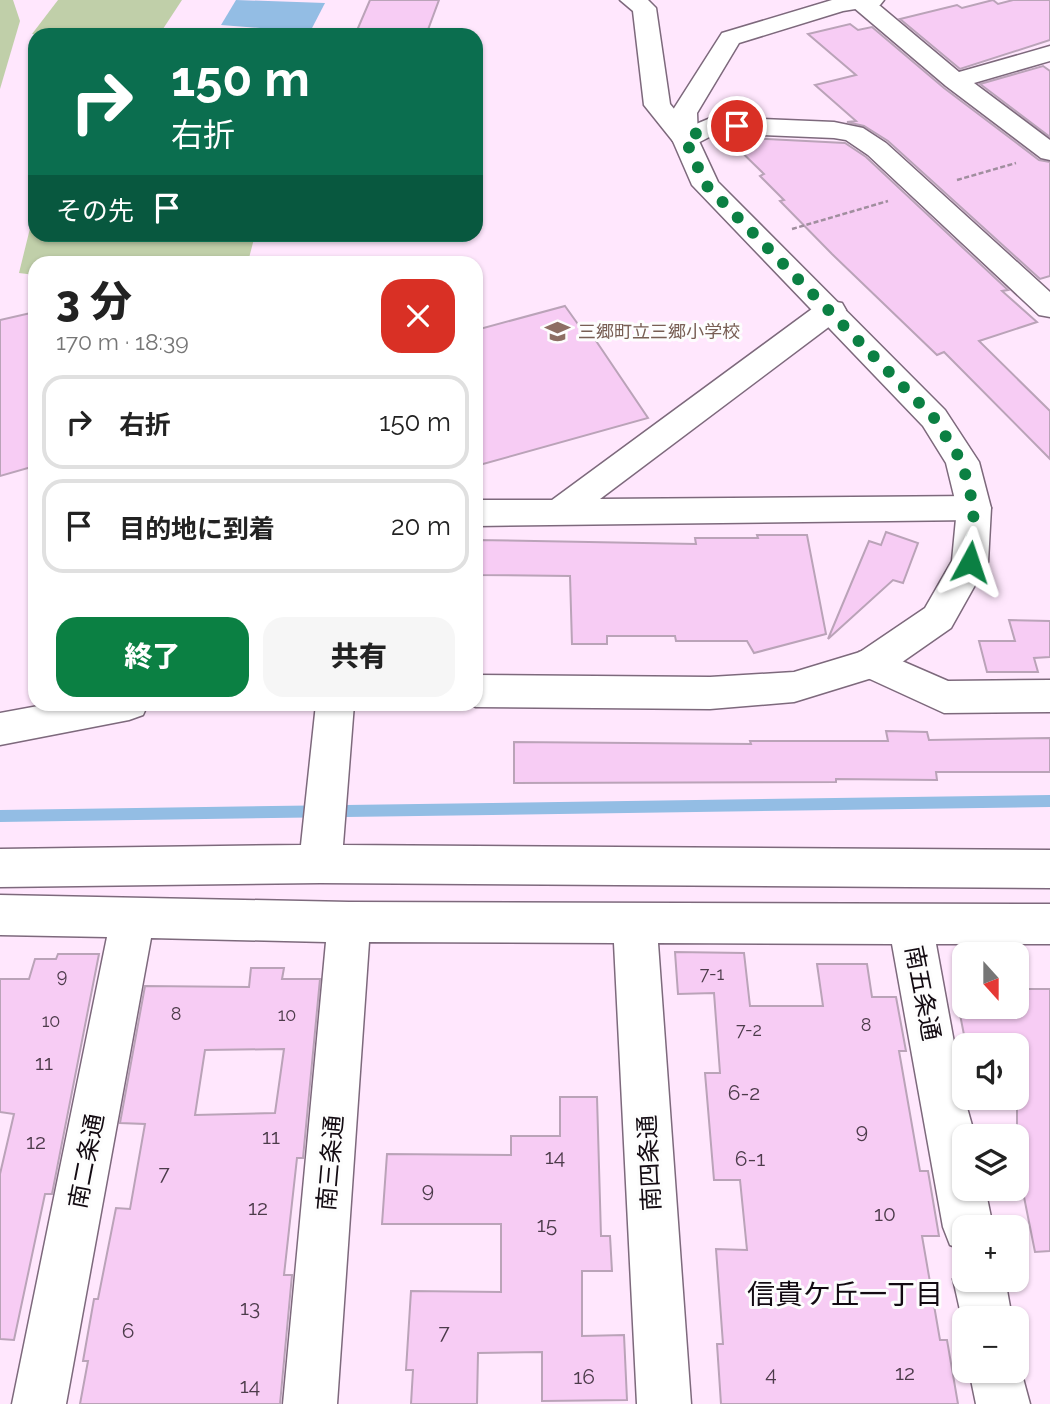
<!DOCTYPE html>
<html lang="ja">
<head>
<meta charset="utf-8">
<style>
  :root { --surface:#fff; --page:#f6f6f6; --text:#222; --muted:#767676; --line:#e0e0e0; --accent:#0b8043 }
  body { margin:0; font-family:Raleway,"Noto Sans JP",sans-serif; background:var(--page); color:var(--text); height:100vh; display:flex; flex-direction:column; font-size:26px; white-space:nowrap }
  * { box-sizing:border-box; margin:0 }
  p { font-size:23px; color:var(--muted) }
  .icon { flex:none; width:38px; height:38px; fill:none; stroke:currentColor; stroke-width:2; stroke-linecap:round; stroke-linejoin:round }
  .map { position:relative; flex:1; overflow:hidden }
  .panel { position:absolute; left:28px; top:256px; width:455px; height:455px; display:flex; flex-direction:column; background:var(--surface); border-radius:21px; box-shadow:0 2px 5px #0004 }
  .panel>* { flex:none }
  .top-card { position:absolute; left:28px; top:28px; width:455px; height:214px; border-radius:21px; box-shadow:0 2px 5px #0004; background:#0b6e4f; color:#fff; overflow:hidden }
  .needle { width:46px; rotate:159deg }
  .tools { position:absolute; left:952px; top:942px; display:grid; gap:14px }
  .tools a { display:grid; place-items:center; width:77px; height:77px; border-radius:14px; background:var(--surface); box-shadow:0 2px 5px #0004; font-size:35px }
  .pin { position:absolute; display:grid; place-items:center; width:60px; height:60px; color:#fff; margin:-30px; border:4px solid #fff; border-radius:50%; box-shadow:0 2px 7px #0007 }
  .me { position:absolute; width:77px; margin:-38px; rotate:5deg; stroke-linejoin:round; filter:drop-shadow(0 0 5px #0008) }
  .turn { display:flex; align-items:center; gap:24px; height:147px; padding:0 28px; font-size:32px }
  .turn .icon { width:91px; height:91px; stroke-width:2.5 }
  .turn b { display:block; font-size:49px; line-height:60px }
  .then { display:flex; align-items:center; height:66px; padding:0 28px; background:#0003; gap:14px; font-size:26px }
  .round { display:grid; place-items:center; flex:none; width:74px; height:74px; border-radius:21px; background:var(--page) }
  .head { display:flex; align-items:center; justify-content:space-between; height:119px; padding:0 28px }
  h1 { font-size:42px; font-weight:800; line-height:52px }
  .cta { display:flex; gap:14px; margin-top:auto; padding:14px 28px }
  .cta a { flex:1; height:80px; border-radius:21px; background:var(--accent); color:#fff; font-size:28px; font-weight:800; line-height:80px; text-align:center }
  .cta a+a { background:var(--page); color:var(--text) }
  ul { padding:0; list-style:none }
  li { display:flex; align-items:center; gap:21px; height:94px; margin:0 14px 10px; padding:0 14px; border:4px solid var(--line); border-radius:21px }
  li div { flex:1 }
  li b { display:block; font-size:26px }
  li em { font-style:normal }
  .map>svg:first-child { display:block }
  .green { fill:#c0cfa9 }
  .water { fill:#93bde4 }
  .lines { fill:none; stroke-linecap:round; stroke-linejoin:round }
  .stream { fill:#93bde4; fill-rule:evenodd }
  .building { fill:#f7ccf4; stroke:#baa3b8; stroke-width:2; fill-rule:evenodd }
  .minor-casing { stroke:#7d697c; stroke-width:3 }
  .tertiary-casing { stroke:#7d697c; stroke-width:3 }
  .path { stroke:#a08e9e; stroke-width:2.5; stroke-dasharray:5 2.5; stroke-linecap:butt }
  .minor { fill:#fff; fill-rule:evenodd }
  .tertiary { fill:#fff; fill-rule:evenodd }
  .route { stroke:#0b8043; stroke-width:12; stroke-dasharray:0 21.6 }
  .labels { text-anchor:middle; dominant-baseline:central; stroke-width:6; stroke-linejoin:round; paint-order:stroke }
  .far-education-label { font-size:18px; fill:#785e54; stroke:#fdfdfd; text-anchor:start }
  .number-label { font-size:18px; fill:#4c3b4a }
  .near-number-label { font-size:21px; fill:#4c3b4a }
  .near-street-label { font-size:24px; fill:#130b12; stroke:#fdfdfd }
  .near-neighbourhood-label { font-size:28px; fill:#130b12; stroke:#fdfdfd }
</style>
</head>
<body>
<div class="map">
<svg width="1050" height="1404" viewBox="0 0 1050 1404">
  <rect width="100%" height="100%" fill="#ffe7fd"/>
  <!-- green -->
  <g class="green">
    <path d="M0,0h13l7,21 -20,68z"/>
    <path d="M58,0h124l-23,35 -127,-1z"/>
    <path d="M35,208v26l220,1 -6,23 -23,4h-191v13l-16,-2z"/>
  </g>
  <!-- water -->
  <path class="water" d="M236,0l89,3 -15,29 -89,-7z"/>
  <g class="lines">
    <!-- stream -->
    <path class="stream" d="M1050,795v12l-1050,15v-12z"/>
  </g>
  <!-- building -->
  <g class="building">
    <path d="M370,0h69l-13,35h-71z"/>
    <path d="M993,0l5,4 15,-4h37v40l-90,29 -60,-50 57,-14 5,3z"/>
    <path d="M850,24l8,6 14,-3 72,61 95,72 11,2v114l-10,3 -152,-138 -24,-15 -17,-4 9,-1 -41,-36 41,-10 -48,-41z"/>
    <path d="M1043,66l7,5v66l-70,-53z"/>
    <path d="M726,137l119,6 21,14 142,133 -6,1 35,31 -58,19 71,70v48l-106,-107 -7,3 -105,-101 -52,-53 4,-1 -24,-24 4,-2z"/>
    <path d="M565,306l15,21 6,-1 62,92 -172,48v-136z"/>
    <path d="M35,312v154l-35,10v-156z"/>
    <path d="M886,532l32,11 -15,40 -10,-3 -65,59 41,-98 12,4z"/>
    <path d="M757,535h50l19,99 -72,19 -7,-12h-71l-1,-5h-68v8h-35l-2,-68 -94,-1v-35l220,4 -1,-6h63z"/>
    <path d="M1009,620l41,1v36l-16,1 4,14h-51l-8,-31h36z"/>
    <path d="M886,731l41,1 2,8 121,-2v34h-114l1,8 -101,-1v3l-322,1v-41l237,2 -1,-3h138z"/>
    <path d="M675,952l69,1 6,53h73l-6,-42h50l5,33h24l10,54h-7l21,120h8l11,65h-17l18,104h7l11,64h-237l-4,-60h6l-7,-95 31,1 -7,-70h-26l-9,-107h15l-6,-80 -36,1z"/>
    <path d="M58,954h41l-47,240h-7l-31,146 -14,-1v-165l14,-60 -14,-2v-133h29l6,-20h21z"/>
    <path d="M251,968h33l-2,11h38l-17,179h-6l-13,117h8l-12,129h-200l8,-43h-5l11,-62h4l18,-91 14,1 15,-85 -25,-1 25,-137 104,1zM284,1049l-9,64 -80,2 10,-65z"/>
    <path d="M955,989h9v17h53v-17h33v262l-15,1 -18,-90v-117h-51z"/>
    <path d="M560,1097h37l4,139h9l2,35h-30v65l42,-1 3,65 -85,1v-49l-64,1 -1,51h-66l2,-34h-7l5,-79 90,1v-68h-119l5,-70 124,1v-19h49z"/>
  </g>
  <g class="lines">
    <defs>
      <g id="minor">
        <path d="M620,0h28l8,8 14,96 19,23 24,-10 121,5 29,6 23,15 164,149v25l-11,-2 -171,-160 -22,-15 -12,-2 -117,-5 -23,12h-18l-32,-40 -11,-94z"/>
        <path d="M851,0h22l86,72 91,-26v15l-76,22 76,57v20l-9,-2 -95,-72 -93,-79z"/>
        <path d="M831,301l11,2 4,7 -4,7 -242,182 374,-3 12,3 5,9 -5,9 -12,3 -498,6v-26h76l268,-197z"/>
        <path d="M872,648l76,33 102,-1v32l-106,1 -85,-39 -6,-11 6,-11z"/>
        <path d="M0,895l349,7 701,2v40h-114l28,153 11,39h-11v52h21l8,39h-29v23l-14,-5 -7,-18 -51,-283 -234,-1 33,461h-54l-23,-461 -245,-1 -32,462h-54l43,-462 -175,-4 -85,466h-54l95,-467 -107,-2z"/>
        <path d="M964,1259v20h41l7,39h-48v10l-11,-49z"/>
        <path d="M1017,1356l13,48h-54l-7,-34h48z"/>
      </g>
      <g id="tertiary">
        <path d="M832,0h52l-4,5 -37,6 -104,32 -42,70 1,26 20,43 227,228 34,52 12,46 -3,54 -37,66 -66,46 -91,28 -84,7 -234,-2 -9,-3h9v-29l234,2 84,-5 66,-20 65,-44 27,-47 5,-53 -11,-45 -23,-37 -231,-241 -20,-46 -1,-26 51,-80z"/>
        <path d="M49,704h99l-5,11 -14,5 -129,25v-32z"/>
        <path d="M316,704h38l-11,141 707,5v38l-730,-5 -320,4v-38l301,-4z"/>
      </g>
    </defs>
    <!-- minor casing -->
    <use href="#minor" class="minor-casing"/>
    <!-- tertiary casing -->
    <use href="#tertiary" class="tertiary-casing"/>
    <!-- path -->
    <g class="path">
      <path d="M957,180l59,-17"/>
      <path d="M792,229l96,-28"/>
    </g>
    <!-- minor -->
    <use href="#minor" class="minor"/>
    <!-- tertiary -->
    <use href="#tertiary" class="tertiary"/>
  </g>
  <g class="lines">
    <!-- route -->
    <path class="route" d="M737,126l-24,-1 -28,14 21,46 228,233 28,44 12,46 -4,54"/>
  </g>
  <!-- icons -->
  <defs>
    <symbol id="school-bare" viewBox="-9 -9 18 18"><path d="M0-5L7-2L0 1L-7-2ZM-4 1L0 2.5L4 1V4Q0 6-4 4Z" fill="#8d6e63" stroke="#fdfdfd" stroke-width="2.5" paint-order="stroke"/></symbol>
  </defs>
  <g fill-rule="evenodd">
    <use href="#school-bare" x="540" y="314" width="35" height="35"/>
  </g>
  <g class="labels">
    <!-- far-education labels -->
    <g class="far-education-label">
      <text x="578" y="331">三郷町立三郷小学校</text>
    </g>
    <!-- number labels -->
    <g class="number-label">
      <text x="712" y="973">7-1</text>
      <text x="62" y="975">9</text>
      <text x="176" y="1013">8</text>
      <text x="287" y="1014">10</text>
      <text x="51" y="1020">10</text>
      <text x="866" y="1024">8</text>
      <text x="749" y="1029">7-2</text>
    </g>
    <!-- near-number labels -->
    <g class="near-number-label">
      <text x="44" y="1062">11</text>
      <text x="744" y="1092">6-2</text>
      <text x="862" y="1130">9</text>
      <text x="271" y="1136">11</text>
      <text x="36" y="1141">12</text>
      <text x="555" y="1156">14</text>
      <text x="750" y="1158">6-1</text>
      <text x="164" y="1172">7</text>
      <text x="428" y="1189">9</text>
      <text x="258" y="1207">12</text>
      <text x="885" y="1213">10</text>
      <text x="547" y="1224">15</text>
      <text x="250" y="1307">13</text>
      <text x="128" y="1330">6</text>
      <text x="444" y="1331">7</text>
      <text x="905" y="1372">12</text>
      <text x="771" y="1373">4</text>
      <text x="584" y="1376">16</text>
      <text x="250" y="1385">14</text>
    </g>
    <!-- near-street labels -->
    <g class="near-street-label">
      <text transform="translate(923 993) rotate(79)">南五条通</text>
      <text transform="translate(86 1161) rotate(-79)">南二条通</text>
      <text transform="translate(330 1163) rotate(-85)">南三条通</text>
      <text transform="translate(649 1163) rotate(-93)">南四条通</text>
    </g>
    <!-- near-neighbourhood labels -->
    <g class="near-neighbourhood-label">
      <text x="845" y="1294">信貴ケ丘一丁目</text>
    </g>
  </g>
</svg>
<div class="tools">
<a><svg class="needle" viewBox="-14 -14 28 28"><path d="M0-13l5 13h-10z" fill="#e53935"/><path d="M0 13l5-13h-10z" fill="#767676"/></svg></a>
<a><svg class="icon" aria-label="sound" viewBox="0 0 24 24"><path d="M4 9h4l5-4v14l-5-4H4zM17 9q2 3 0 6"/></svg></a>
<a><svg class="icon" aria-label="layers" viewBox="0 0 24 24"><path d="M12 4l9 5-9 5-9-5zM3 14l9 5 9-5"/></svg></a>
<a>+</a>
<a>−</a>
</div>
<div class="pin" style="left:737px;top:126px;background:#d93025"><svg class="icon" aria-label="arrive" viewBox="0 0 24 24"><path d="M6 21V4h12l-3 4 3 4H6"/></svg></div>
<svg class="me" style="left:970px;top:562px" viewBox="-20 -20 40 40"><path d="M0-17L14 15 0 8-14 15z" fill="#0b8043" stroke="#fff" stroke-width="4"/></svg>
<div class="top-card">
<div class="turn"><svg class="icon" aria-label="right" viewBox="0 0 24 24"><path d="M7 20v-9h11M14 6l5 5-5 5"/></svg><div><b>150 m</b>右折</div></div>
<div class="then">その先<svg class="icon" aria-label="arrive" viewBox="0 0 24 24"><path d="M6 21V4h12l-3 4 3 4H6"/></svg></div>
</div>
<section class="panel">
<div class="head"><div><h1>3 分</h1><p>170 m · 18:39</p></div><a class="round" style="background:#d93025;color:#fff"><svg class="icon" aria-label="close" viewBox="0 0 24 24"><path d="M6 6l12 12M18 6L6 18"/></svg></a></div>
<ul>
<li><svg class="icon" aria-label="right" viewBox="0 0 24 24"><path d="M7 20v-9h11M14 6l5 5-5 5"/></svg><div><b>右折</b></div><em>150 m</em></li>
<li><svg class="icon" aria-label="arrive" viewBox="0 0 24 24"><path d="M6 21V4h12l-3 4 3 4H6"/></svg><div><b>目的地に到着</b></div><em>20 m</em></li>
</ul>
<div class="cta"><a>終了</a><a>共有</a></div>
</section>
</div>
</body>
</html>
